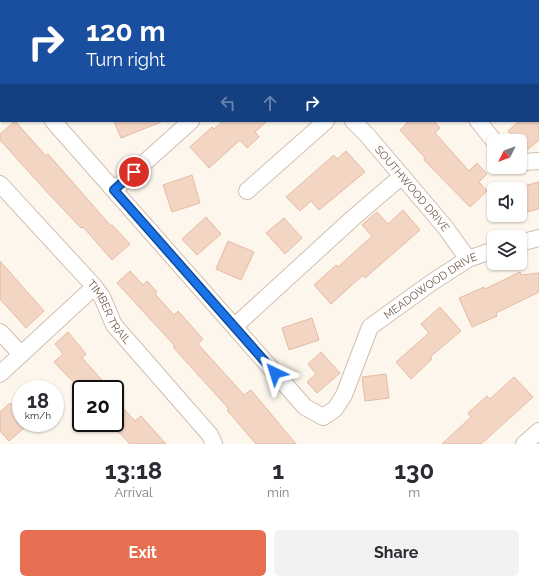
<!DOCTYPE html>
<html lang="en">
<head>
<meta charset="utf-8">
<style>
  :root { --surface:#fff; --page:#f2f2f3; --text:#2b2b33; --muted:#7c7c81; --accent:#e76f51 }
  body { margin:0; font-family:Raleway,sans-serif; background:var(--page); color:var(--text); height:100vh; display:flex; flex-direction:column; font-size:15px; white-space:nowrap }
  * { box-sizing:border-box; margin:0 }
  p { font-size:13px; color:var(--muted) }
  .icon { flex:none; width:22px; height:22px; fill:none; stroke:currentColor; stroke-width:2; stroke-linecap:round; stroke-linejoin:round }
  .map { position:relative; height:444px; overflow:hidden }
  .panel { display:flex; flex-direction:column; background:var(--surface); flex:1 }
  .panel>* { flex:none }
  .banner { position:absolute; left:0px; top:0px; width:539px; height:122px; box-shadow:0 1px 3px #0004; background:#1a4fa0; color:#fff; overflow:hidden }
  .needle { width:26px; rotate:228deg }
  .tools { position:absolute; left:487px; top:134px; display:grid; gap:8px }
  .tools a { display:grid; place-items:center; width:40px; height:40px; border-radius:6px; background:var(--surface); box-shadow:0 1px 3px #0004; font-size:20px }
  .speed { position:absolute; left:12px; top:380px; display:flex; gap:8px; font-size:20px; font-weight:700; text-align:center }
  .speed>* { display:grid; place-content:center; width:52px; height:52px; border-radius:50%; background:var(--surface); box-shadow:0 1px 3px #0004; line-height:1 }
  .speed small { font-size:10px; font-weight:400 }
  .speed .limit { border:2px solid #111; border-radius:6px; background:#fff; color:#111 }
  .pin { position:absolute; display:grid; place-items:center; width:34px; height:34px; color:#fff; margin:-17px; border:2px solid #fff; border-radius:50%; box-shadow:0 1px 4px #0007 }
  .me { position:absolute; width:44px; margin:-22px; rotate:319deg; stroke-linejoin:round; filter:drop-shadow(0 0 3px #0008) }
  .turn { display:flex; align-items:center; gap:14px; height:84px; padding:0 20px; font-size:18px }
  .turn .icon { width:52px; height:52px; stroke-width:2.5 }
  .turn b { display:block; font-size:28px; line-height:34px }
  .lanes { display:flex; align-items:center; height:38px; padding:0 20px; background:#0003; justify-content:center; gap:20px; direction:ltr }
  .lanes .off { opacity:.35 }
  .eta { display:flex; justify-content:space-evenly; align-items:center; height:68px; text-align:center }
  .eta b { font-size:24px; font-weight:700; line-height:28px }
  .primary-button { display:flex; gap:8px; margin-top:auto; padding:8px 20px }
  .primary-button a { flex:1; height:46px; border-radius:6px; background:var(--accent); color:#fff; font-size:16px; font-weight:700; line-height:46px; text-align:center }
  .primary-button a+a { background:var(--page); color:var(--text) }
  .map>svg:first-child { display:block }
  .building { fill:#f3d5c3; stroke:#e6bba3 }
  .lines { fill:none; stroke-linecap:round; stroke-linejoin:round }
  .minor-casing { stroke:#d1beb0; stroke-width:18 }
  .minor { stroke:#fff; stroke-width:16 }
  .route-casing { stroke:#114b97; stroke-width:10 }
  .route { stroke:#1a73e8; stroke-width:7 }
  .labels { text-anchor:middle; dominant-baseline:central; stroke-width:4; stroke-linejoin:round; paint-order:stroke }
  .street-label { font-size:11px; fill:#7a5c4d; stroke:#fffaf3 }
</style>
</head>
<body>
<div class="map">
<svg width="539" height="444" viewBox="0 0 539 444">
  <rect width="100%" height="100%" fill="#fdf6ec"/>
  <!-- building -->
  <g class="building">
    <path d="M15,121l31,35 2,-2 63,72 1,-1 18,19 -18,16 -29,-33 -2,1 -34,-36 -47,-52v-6z"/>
    <path d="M114,121h47v1l-40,16z"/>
    <path d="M223,121h44l-12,11 4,5 -12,11 -7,-8 -31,28 -19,-21 22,-20 2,2z"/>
    <path d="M409,121h25l6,7 -5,5 34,38 8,-8 10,11 -8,8 8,9 -17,16 -46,-47 1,-2 -25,-28z"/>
    <path d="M519,121h20v19l-13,11 -6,-7v-3h-3l-9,-10z"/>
    <path d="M346,151l19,21 -46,38 -8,-9 -11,10 -14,-14 48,-42 3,4z"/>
    <path d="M192,175l8,28 -28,9 -9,-27z"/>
    <path d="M539,182v27l-12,3 -7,-25z"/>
    <path d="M403,210l17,20 -55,48 -2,-3 -32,29 -17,-19 22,-20 2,2 34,-31 -10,-11 15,-13 11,12z"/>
    <path d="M206,217l15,17 -24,21 -15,-16z"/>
    <path d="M284,218l18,20 -17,16 -19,-21z"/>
    <path d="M228,241l26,11 -13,28 -25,-11z"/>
    <path d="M0,261l44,50 -18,17 -26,-29z"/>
    <path d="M130,271l13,14 4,-4 10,11 -2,2 19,21 4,-4 25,28 -5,5 46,51 7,-5 45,54h-40l-29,-34 2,-1 -56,-62 2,-1 -58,-63z"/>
    <path d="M520,272l1,3 18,-2v19l-43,21 1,3 -25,11 -13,-29 25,-11 1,2z"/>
    <path d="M440,307l21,24 -31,26 2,2 -21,20 -15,-17 33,-29 -8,-9z"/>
    <path d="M312,318l7,22 -30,10 -7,-22z"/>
    <path d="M68,332l18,22 -4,4 28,31h-29v1l-27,-28 9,-8 -8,-10z"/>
    <path d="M321,352l19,21 -23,20 -10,-11 9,-8 -8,-10z"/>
    <path d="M386,374l3,24 -24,3 -3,-24z"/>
    <path d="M514,377l19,20 -52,47h-39l29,-27 -3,-4 19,-17 3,3z"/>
    <path d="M10,403l11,12v8h9l-21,18 -9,-10v-19z"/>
    <path d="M124,409l11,12 6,-5 25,28h-36l-15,-16v-11z"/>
  </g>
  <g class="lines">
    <defs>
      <g id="minor">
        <path d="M245,0v1"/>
        <path d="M376,0l1,1"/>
        <path d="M510,0l1,1"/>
        <path d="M51,1l2,-1"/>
        <path d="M188,1l1,-1"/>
        <path d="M538,31l1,1"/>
        <path d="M0,46l1,-1"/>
        <path d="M0,61l1,1"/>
        <path id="s1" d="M53,121l252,286 18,10 12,-8 9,-14 26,-68 61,-44 37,-24 26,-9"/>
        <path id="s2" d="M353,121l14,14 78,92 23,32"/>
        <path d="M478,121l16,20"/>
        <path d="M520,160l4,2 15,-1"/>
        <path id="s3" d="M0,184l93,101 9,12 12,28 96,110 4,9"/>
        <path d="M114,190l77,-69"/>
        <path d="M247,191l79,-70"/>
        <path d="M520,243l19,-5"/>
        <path d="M235,326l118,-108 49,-42"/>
        <path d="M0,332l21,22"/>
        <path d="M0,374l94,-87"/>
        <path d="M524,444l15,-13"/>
      </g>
    </defs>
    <!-- minor casing -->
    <use href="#minor" class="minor-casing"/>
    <!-- minor -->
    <use href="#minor" class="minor"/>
  </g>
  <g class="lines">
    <defs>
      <path id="route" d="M134,172l-20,18 161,183"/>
    </defs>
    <!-- route casing -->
    <use href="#route" class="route-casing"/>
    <!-- route -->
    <use href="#route" class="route"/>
  </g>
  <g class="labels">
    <!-- street labels -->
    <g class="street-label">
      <text stroke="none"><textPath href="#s2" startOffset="90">SOUTHWOOD DRIVE</textPath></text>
      <text stroke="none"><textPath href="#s1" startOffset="579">MEADOWOOD DRIVE</textPath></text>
      <text stroke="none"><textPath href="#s3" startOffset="169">TIMBER TRAIL</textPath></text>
    </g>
  </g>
</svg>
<div class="tools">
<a><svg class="needle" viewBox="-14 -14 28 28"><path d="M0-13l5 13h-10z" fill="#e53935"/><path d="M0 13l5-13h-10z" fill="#7c7c81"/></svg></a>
<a><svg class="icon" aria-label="sound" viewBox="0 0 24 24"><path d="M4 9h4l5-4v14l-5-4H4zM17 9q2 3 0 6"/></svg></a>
<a><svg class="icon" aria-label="layers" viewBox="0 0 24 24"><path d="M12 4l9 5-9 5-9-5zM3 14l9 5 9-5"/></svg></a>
</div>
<div class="speed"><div>18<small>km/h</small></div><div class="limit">20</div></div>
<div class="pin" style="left:134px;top:172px;background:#d93025"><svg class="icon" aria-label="arrive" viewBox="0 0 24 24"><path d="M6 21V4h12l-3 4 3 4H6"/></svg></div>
<svg class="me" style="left:275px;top:373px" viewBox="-20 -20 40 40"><path d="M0-17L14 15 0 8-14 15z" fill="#1a73e8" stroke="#fff" stroke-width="4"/></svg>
<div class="banner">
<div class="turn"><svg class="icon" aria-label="right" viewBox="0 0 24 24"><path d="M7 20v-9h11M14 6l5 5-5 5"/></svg><div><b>120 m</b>Turn right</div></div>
<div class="lanes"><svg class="icon off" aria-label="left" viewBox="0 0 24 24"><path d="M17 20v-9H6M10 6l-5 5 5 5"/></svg><svg class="icon off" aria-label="ahead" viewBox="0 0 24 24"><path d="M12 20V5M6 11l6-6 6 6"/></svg><svg class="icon" aria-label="right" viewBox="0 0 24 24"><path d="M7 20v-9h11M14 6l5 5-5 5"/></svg></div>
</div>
</div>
<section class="panel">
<div class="eta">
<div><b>13:18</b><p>Arrival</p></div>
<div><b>1</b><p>min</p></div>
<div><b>130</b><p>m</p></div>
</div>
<div class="primary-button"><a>Exit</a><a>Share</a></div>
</section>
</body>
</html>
